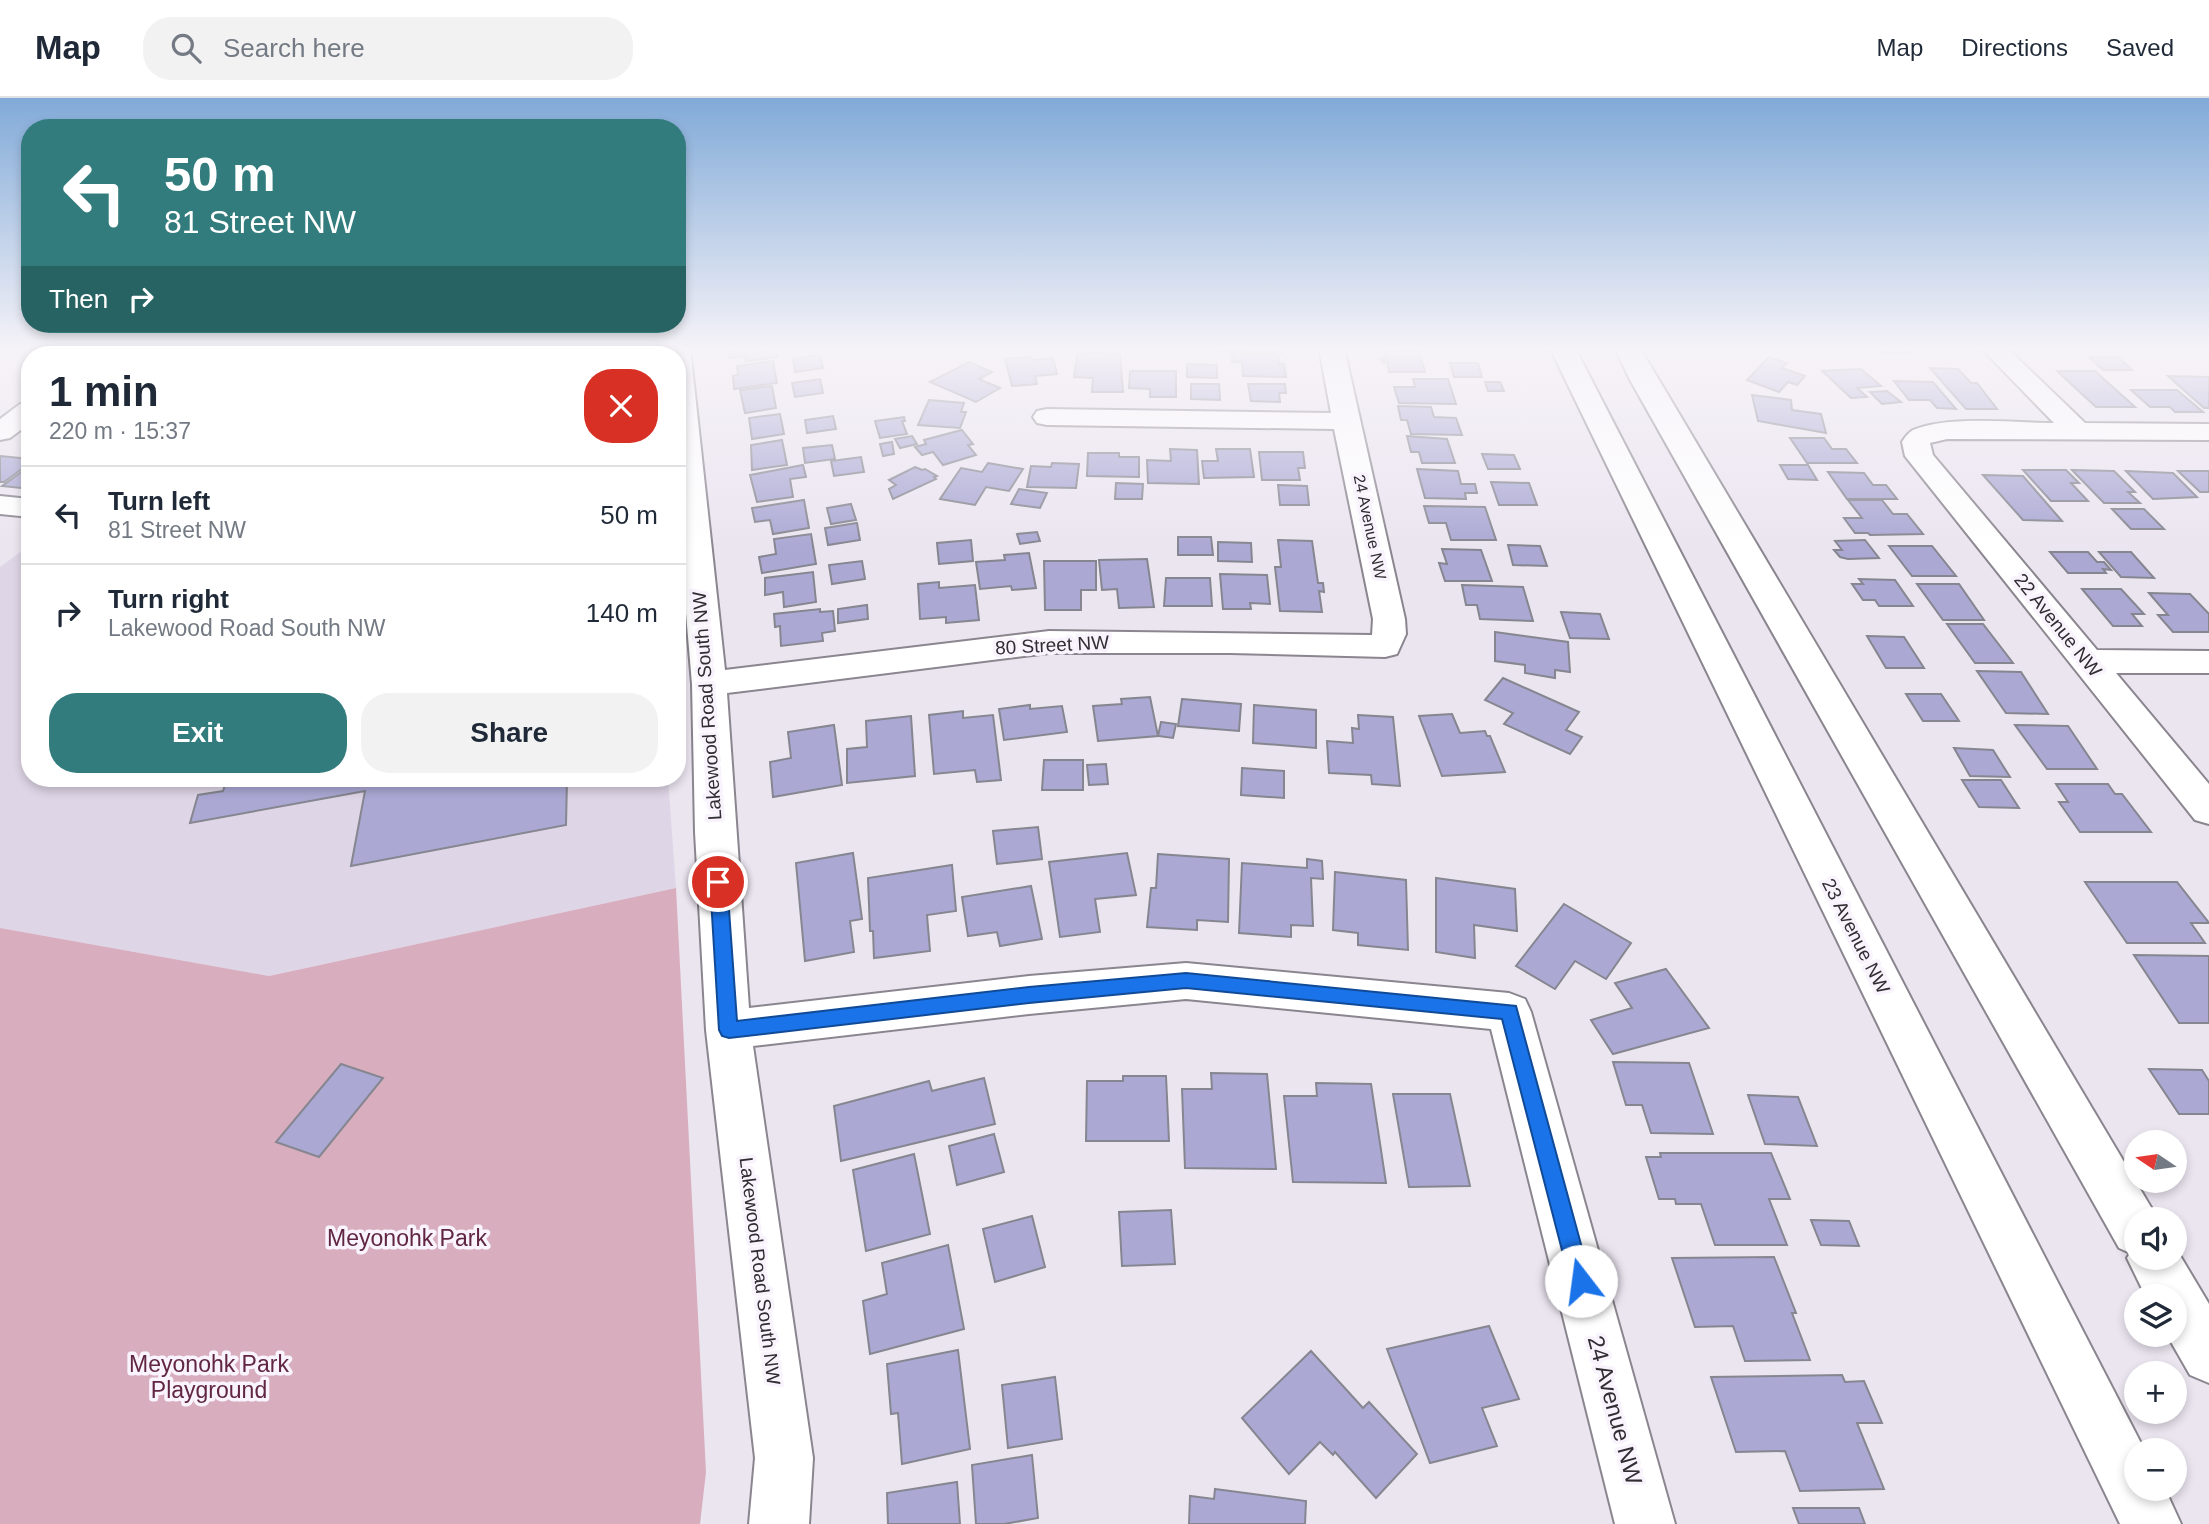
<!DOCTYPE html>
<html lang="en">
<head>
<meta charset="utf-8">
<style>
  :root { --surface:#fff; --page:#f2f2f3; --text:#1f2937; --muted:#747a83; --line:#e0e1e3; --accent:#337c7d }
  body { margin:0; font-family:Helvetica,sans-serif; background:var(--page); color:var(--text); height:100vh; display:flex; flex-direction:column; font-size:26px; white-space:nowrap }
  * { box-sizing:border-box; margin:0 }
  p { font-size:23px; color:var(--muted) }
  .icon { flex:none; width:38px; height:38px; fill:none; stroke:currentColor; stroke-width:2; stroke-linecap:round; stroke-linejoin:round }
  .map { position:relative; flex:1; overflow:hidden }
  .side { position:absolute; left:21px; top:248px; width:665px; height:441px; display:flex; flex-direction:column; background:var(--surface); border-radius:28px; box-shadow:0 4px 10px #0003 }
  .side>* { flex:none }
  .top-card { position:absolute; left:21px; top:21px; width:665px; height:214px; border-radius:28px; box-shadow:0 4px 10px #0003; background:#337c7d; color:#fff; overflow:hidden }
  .needle { width:46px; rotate:283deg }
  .tools { position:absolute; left:2124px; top:1032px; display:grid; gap:14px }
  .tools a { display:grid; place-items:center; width:63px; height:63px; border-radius:50%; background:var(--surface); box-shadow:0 4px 10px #0003; font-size:35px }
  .pin { position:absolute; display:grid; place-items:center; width:60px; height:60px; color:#fff; margin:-30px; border:4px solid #fff; border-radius:50%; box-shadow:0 2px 7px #0007 }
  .me { position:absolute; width:77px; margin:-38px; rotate:345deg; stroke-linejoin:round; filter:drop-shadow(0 0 5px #0008) }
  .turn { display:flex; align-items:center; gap:24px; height:147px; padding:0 28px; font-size:32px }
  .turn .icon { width:91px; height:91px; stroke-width:2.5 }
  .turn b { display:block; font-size:49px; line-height:60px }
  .then { display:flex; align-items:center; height:66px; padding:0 28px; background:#0003; gap:14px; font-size:26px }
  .round { display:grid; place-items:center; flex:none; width:74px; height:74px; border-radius:28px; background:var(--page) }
  .headline { display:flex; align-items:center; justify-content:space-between; height:119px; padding:0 28px }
  h1 { font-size:42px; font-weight:700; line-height:52px }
  .button { display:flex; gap:14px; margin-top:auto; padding:14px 28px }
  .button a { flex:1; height:80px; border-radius:28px; background:var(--accent); color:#fff; font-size:28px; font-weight:700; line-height:80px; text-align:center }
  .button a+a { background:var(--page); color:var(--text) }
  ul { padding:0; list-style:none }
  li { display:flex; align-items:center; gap:21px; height:98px; padding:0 28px; border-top:2px solid var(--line) }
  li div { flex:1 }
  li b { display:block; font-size:26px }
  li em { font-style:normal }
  header { display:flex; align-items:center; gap:42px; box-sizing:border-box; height:98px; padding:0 35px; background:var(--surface); border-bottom:2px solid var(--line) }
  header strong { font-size:33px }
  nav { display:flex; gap:38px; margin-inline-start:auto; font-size:24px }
  .search { width:490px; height:63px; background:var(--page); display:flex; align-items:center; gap:18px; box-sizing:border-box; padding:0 24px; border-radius:28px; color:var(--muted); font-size:26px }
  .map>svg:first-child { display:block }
  .built { fill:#ded5e6 }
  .green { fill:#d8aebe }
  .building { fill:#aba9d4; stroke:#868690; stroke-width:2 }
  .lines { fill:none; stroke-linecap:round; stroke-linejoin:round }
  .minor-casing { stroke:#8a858e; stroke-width:4 }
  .major-casing { stroke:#8a858e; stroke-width:4 }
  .minor { fill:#fff; fill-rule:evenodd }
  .major { fill:#fff; fill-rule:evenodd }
  .route { fill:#1a73e8; stroke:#114b97; stroke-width:2 }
  .labels { text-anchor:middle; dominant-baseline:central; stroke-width:7; stroke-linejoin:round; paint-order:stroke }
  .far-street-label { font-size:16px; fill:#302e32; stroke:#f8f3fd }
  .street-label { font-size:19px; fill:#302e32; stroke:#f8f3fd }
  .near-park-label { font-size:23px; fill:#612641; stroke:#f8f3fd }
  .near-street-label { font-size:23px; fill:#302e32; stroke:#f8f3fd }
</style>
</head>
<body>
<header>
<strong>Map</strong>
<div class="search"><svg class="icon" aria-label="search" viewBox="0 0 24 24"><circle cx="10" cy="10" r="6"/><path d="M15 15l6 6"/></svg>Search here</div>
<nav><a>Map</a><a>Directions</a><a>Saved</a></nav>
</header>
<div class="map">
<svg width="2209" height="1426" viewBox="0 0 2209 1426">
  <rect width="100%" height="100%" fill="#ebe5f0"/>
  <!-- built -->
  <path class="built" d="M30,447v234h638l8,109 -407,88 -269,-48v-361z"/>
  <!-- green -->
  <path class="green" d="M676,790l30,584 -6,52h-700v-596l269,48z"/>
  <!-- building -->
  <g class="building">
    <path d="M402,250h58l-5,7h-59z"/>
    <path d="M566,250h43v3l-43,4z"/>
    <path d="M729,250h47l2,9 -32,4 -1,-5 -15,2z"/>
    <path d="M1221,250h62v5l-62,-1z"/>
    <path d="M1877,250h28l5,5h-28z"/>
    <path d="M1384,252l35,1 6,21h-36l-2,-10h-5l-1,-4h5z"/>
    <path d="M1092,255l28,1 3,38h-31l1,-14 -19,-1 3,-22z"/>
    <path d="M1232,256l46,1 1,9h5l2,13 -43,-1 -1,-14h-10z"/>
    <path d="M820,257l3,13 -28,4 -2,-13z"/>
    <path d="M1030,259l1,3 22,-2 4,16 -22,2 2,8 -25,2 -7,-27z"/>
    <path d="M1769,259l18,6 -5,5 23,8 -8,9 -9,-3 -9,10 -32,-12z"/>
    <path d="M2089,259h29l14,13h-29z"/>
    <path d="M773,263l4,22 -43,6 -1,-13 5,-1 -1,-9z"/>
    <path d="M969,264l23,10 -13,7 21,9 -24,14 -46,-20z"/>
    <path d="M1450,265h28l4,14h-28z"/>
    <path d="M1187,266l30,1v13l-30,-1z"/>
    <path d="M1930,270l28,1 13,14h6l20,26h-31z"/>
    <path d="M1861,271l20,17 -24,2 10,9 -16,1 -29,-27z"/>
    <path d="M1130,273h46v26h-26v-8l-21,-1z"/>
    <path d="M2057,273h38l40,36h-39z"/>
    <path d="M2168,278l41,1v31h-5z"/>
    <path d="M820,281l3,14 -28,4 -3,-14z"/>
    <path d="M1413,281h35l8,25 -57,-1 -5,-16h21z"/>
    <path d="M1894,283l39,1 23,27 -19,-1 -7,-8h-21z"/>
    <path d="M1485,284h15l4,9h-16z"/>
    <path d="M1191,286h28l1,16 -29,-1z"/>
    <path d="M1248,286h37l1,9h-7l1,9 -29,-1z"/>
    <path d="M772,288l4,22 -31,5 -5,-23z"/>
    <path d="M2131,292h46l26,22h-28l-5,-5h-20z"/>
    <path d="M1887,293l14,11 -19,2 -12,-12z"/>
    <path d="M1752,297l39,5 1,10 29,4 5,19 -68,-12z"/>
    <path d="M929,302l35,3 -3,9h5l-6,16 -42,-3z"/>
    <path d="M1398,308l33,1 3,10 22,1 6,17 -51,-1 -4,-14h-6z"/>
    <path d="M780,316l4,20 -32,5 -3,-21z"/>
    <path d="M833,318l3,13 -29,4 -2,-13z"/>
    <path d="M904,319l1,4h-3l5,13 -27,4 -5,-17z"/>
    <path d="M962,332l11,14 -5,1 8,10 -33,10 -10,-13 -11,3 -7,-8 11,-3 -2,-4z"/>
    <path d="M912,338l5,8 -17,4 -5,-9z"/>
    <path d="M1407,338l40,3 8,24h-33l-3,-11h-8z"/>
    <path d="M1790,340h34l8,11h14l11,14h-50z"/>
    <path d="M782,342l5,25 -35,5 -1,-25z"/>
    <path d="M892,344l2,12 -11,2 -3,-12z"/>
    <path d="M832,347l3,14 -30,4 -2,-15z"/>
    <path d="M1170,351l27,1 2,34 -51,-1 -1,-23 24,1z"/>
    <path d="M1216,351h34l4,28 -50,1 -2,-17h16z"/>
    <path d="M1259,354h44l2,16h-7l2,12h-38z"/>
    <path d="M1088,355h31v4h20v20l-52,-1z"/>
    <path d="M1482,356l32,1 6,14h-32z"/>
    <path d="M0,358l30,3v4l-26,19h-4z"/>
    <path d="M861,359l3,15 -30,4 -3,-15z"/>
    <path d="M988,365l35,6 -14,22 -23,-4 -11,18 -35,-6 21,-31 21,4z"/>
    <path d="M1052,365l27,1 -3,24 -49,-1 4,-21 20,1z"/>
    <path d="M803,367l3,12 -16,2 3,18 -36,5 -7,-27z"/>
    <path d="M1780,367h28l9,15 -29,-1z"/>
    <path d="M30,368v23l-28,-3z"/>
    <path d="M915,369l7,3 3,-1 12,7 -3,1 2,2 -43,20 -4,-10 7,-4 -7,-5z"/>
    <path d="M1417,371l41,2 3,13h14l2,9h-12l1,6 -41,-1z"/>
    <path d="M2023,372h43l13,13h-8l17,18h-37z"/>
    <path d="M2072,372l42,1 21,21h-7l12,11h-36z"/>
    <path d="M2126,373l47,2 24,24 -44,2z"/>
    <path d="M2178,373h31v21h-9z"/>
    <path d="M1828,374l36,1 9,12h13l11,14h-50z"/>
    <path d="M1983,377l40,1 39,45 -39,-1z"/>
    <path d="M1491,384l38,1 8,22h-38z"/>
    <path d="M1116,385l27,1 -1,15h-27z"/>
    <path d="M1278,387l29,1 2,19h-29z"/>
    <path d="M1019,391l28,4 -7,15 -29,-4z"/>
    <path d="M804,402l5,28 -36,6 -3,-14 -15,2 -3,-14z"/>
    <path d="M1848,402h34l11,14h14l16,20 -53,1 -2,-2h-13l-11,-15h18z"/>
    <path d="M851,406l5,16 -25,4 -4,-16z"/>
    <path d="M1424,408l61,1 11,33h-45l-5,-17h-17z"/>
    <path d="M2112,411h32l20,20h-33z"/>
    <path d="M857,425l3,17 -32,5 -3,-17z"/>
    <path d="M1037,434l3,9 -20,3 -3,-10z"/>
    <path d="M811,436l5,30 -54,9 -3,-16 17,-3 -2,-15z"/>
    <path d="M1178,439h33l2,18h-35z"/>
    <path d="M971,442l2,21 -34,3 -2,-21z"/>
    <path d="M1278,442l34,1 6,42h5l1,9 -5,-1 3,21 -42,-1 -5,-44h6z"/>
    <path d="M1865,442l14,18 -31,1 -8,-2 -6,-7h8l-7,-9z"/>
    <path d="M1218,444l33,1 1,19 -34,-1z"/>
    <path d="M1508,447l32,1 7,20 -34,-1z"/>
    <path d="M1889,448h43l24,30h-44z"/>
    <path d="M1442,451l39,1 11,31h-47l-6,-18 8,1z"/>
    <path d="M2050,454h38l9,10h7l7,8 -8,-1 3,4h-38z"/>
    <path d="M2099,454h32l23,26 -33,-1z"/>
    <path d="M1029,455l7,35 -24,2 -1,-4 -31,3 -4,-27 29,-2 -1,-5z"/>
    <path d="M1147,461l7,48 -35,1 -2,-19 -15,1 -3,-30z"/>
    <path d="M862,463l3,18 -33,5 -3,-19z"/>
    <path d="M1044,463h52v29h-15v20h-36z"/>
    <path d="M813,474l3,30 -32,5 -1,-15 -18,3v-17z"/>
    <path d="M1220,476l47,1 3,29 -20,-1 1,6h-28z"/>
    <path d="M1166,480h44l2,28h-48z"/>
    <path d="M1859,481l36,1 18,26h-34l-4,-6h-12l-11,-16h11z"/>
    <path d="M939,484v6l36,-3 4,35 -33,3v-6l-26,2 -2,-35z"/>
    <path d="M1917,486h42l25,36h-41z"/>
    <path d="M1462,487l61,2 10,34 -53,-2 -3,-14h-11z"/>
    <path d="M2082,491h39l23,25h-12l10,12h-29z"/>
    <path d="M2149,495l41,1 19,20v18h-36l-15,-17h10z"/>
    <path d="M867,507l1,14 -30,4v-14z"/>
    <path d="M820,511v3l13,-1 2,20 -13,2 1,8 -42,5 -1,-20 -5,1 -1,-13z"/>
    <path d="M1561,514l39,2 9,25 -39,-1z"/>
    <path d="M1947,526h36l30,39h-38z"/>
    <path d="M1495,534l73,10 2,30 -15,-2v8l-30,-5v-8l-30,-4z"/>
    <path d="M1867,538l37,1 20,31h-38z"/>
    <path d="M1977,573l44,1 27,42 -42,-1z"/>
    <path d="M1503,580l76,34 -13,18 16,7 -12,17 -66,-30 9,-11 -28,-13z"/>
    <path d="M1906,596h35l18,27h-36z"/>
    <path d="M1150,599l8,39 -60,5 -5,-35 29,-2 -1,-5z"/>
    <path d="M1182,601l59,5 -2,27 -61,-5z"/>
    <path d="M1030,607v4l32,-3 5,26 -63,8 -5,-31z"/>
    <path d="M1254,607l62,5v38l-63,-5z"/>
    <path d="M963,613v7l30,-3 8,65 -24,2 -2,-12 -41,4 -5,-59z"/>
    <path d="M1452,616l8,19 25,-2 2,5h3l15,36 -63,4 -23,-60z"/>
    <path d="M1358,617l35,2 7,69 -28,-2 -1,-9 -42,-2 -2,-32 26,2 -1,-15 7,1z"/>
    <path d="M911,618l4,60 -68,7v-34l20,-2 -1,-26z"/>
    <path d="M1161,624l15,2 -3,14 -15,-2z"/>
    <path d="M834,627l8,60 -69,12 -3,-35 21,-4 -3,-26z"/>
    <path d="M2015,627l53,1 29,43h-50z"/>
    <path d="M1954,650l39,2 17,27 -40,-1z"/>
    <path d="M1044,662h39v30h-41z"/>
    <path d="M1106,666l2,20 -19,1 -2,-20z"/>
    <path d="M1242,670l42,3v27l-43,-3z"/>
    <path d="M227,681h340l-1,46 -215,41 14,-75 -175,32 8,-28 25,-4z"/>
    <path d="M1962,682h39l18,28 -40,-1z"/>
    <path d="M2056,686h52l7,10h7l29,38h-71l-21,-30h9z"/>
    <path d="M1038,729l4,32 -45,5 -4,-33z"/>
    <path d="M853,755l9,66 -12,2 4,31 -49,9 -9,-98z"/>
    <path d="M1127,755l9,42 -41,4 5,33 -40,5 -11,-75z"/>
    <path d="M1158,756l71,5 -1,63 -31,-2v10l-50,-3 4,-39h5z"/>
    <path d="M1307,761l15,2 1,18 -12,-1 2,48 -22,-1v12l-52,-4 3,-70 65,5z"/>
    <path d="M952,767l4,46 -29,4 3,36 -56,7 -1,-27h-3l-2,-53z"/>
    <path d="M1335,774l71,8 2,70 -50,-5v-12l-25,-3z"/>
    <path d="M1436,780l79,11 2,42 -43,-6 1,33 -39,-6z"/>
    <path d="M2085,784h92l32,41h-18l14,20h-78z"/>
    <path d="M1031,788l11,53 -42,7 -3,-14 -29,4 -6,-39z"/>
    <path d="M1564,806l67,39 -25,36 -31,-18 -20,28 -39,-23z"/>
    <path d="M2134,857l75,1v67h-30z"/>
    <path d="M1666,871l43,59 -96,26 -22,-34 41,-12 -17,-25z"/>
    <path d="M1613,964l76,1 24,71 -62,-1 -9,-28h-16z"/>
    <path d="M341,966l42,14 -64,79 -43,-15z"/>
    <path d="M2149,971l53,1 7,11v33h-30z"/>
    <path d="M1211,975l56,1 9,95 -91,-1 -3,-79h30z"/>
    <path d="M1123,978h43l3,65h-83l1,-60h36z"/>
    <path d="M984,980l11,46 -154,37 -7,-55 95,-25 3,10z"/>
    <path d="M1316,985l55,1 15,99 -93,-1 -9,-86h33z"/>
    <path d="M1393,996h57l20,92 -61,1z"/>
    <path d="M1748,997l50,2 19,49 -52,-2z"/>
    <path d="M994,1036l10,38 -47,13 -8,-39z"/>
    <path d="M1660,1055h111l19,46h-21l18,46h-72l-14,-41h-25l-1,-5h-16l-13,-42h15z"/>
    <path d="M914,1056l16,80 -64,17 -13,-81z"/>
    <path d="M1171,1112l4,54 -53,2 -3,-54z"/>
    <path d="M1032,1118l13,51 -50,15 -12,-53z"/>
    <path d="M1811,1122l38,1 10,25 -38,-1z"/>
    <path d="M948,1147l16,84 -94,25 -7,-53 24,-7 -5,-31z"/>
    <path d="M1774,1159l22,56h-4l18,47 -65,1 -12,-35 -38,1 -23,-69z"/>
    <path d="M1489,1228l30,73 -37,9 15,38 -67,17 -43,-114z"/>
    <path d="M958,1252l12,99 -68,15 -4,-51 -7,1 -4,-50z"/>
    <path d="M1311,1253l52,57 6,-6 48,52 -41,44 -41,-46 -2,3 -13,-13 -31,32 -47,-56z"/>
    <path d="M1842,1277l3,7 19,-1 18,42h-25l27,66 -84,2 -15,-40 -49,1 -25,-75z"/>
    <path d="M1055,1279l7,62 -54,9 -6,-63z"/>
    <path d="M1032,1357l6,63 -34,6h-28l-4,-59z"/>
    <path d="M957,1384l3,42h-72l-1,-31z"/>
    <path d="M1215,1391l91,12 -1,23h-116l1,-28 24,3z"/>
    <path d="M1793,1410h66l6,16h-66z"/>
  </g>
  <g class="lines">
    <defs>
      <g id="minor">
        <path d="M98,250h30l-7,7h-30z"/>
        <path d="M664,250h26l35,322 324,-39 323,4 1,-16 -39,-190 -287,-4 -10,-2 -4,-6 4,-6 10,-2 284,4 -12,-65h25l61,271 1,15 -9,20 -12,3 -155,-4h-181l-322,40 22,315 280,-32 157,-13 323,30 16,6 6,13 144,512h-60l-124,-495 -305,-30 -157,15 -276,32 60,412 -4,66h-60l6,-66 -49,-428 -11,-198 -3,-148 -15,-177v-152h-12z"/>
        <path d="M1981,250h26l78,75 124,1v16l-262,-1 -17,4 3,12 164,195 112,1v22h-93l93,111v40l-14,-4 -290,-364 -3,-14c3,-5 6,-9 11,-12 37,-15 100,-7 141,-7z"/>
        <path d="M30,304v21l-20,15 -10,2v-21l20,-15z"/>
        <path d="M0,398l30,3v18l-30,-3z"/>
      </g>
      <g id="major">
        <path d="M1550,250h25l570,1103h-8v38h28l16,35h-61z"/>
        <path d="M1615,250h25l515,866 3,6h-21v38h38v-11l34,57v79l-19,-8 -23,-40h8v-38h-29l-19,-39 3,-5 -11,-5 -490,-870z"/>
      </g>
    </defs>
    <!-- minor casing -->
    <use href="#minor" class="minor-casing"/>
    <!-- major casing -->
    <use href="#major" class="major-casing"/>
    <!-- minor -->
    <use href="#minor" class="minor"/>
    <!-- major -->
    <use href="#major" class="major"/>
  </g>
  <!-- sky -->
  <linearGradient id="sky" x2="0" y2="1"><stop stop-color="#81aad8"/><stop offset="0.56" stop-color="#f6f3f8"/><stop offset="1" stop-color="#f6f3f8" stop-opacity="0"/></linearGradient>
  <rect width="2209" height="449" fill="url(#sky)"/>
  <!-- route -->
  <path class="route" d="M718,777l6,2 3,5 10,139 292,-34 157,-14 330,33 75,275 -3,8 -7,3 -8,-3 -3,-8 -68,-262 -316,-31 -157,15 -300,35 -7,-2 -3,-6 -9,-148 2,-5z"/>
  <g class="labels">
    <!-- far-street labels -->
    <g class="far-street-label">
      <text transform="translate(1370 429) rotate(78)">24 Avenue NW</text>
    </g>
    <!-- street labels -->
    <g class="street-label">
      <text transform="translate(2058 527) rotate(51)">22 Avenue NW</text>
      <text transform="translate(1052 547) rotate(-3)">80 Street NW</text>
      <text transform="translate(707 608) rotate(-94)">Lakewood Road South NW</text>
      <text transform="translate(1856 838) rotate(63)">23 Avenue NW</text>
      <text transform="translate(760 1173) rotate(83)">Lakewood Road South NW</text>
    </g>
    <!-- near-park labels -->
    <g class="near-park-label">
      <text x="407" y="1140">Meyonohk Park</text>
      <text x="209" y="1266">Meyonohk Park<tspan x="209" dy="26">Playground</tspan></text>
    </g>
    <!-- near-street labels -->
    <g class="near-street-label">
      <text transform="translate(1615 1312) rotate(75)">24 Avenue NW</text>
    </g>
  </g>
</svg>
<div class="tools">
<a><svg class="needle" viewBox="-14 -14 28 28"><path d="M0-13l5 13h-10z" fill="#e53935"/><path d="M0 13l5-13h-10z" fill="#747a83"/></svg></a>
<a><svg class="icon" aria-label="sound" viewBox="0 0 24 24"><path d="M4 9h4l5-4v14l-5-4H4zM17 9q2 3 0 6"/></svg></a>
<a><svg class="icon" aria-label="layers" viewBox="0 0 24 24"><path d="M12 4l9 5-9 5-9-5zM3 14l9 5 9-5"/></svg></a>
<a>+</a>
<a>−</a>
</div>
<div class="pin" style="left:718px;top:784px;background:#d93025"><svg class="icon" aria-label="arrive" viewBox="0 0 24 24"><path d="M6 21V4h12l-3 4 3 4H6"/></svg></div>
<svg class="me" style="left:1581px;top:1183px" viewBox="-20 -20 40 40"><circle r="19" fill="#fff"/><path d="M0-13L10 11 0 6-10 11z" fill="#1a73e8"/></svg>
<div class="top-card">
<div class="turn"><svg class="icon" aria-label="left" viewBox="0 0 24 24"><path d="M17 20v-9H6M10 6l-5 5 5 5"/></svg><div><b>50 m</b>81 Street NW</div></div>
<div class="then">Then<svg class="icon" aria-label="right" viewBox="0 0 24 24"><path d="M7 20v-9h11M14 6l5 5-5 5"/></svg></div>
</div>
<section class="side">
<div class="headline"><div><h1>1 min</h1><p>220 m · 15:37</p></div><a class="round" style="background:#d93025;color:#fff"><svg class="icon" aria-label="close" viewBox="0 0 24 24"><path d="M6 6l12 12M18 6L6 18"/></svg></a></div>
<ul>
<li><svg class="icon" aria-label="left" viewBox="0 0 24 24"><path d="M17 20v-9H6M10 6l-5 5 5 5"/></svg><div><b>Turn left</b><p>81 Street NW</p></div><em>50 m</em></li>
<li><svg class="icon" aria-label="right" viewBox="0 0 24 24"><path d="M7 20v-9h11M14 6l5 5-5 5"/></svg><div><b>Turn right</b><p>Lakewood Road South NW</p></div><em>140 m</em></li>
</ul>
<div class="button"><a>Exit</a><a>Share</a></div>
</section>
</div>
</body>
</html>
